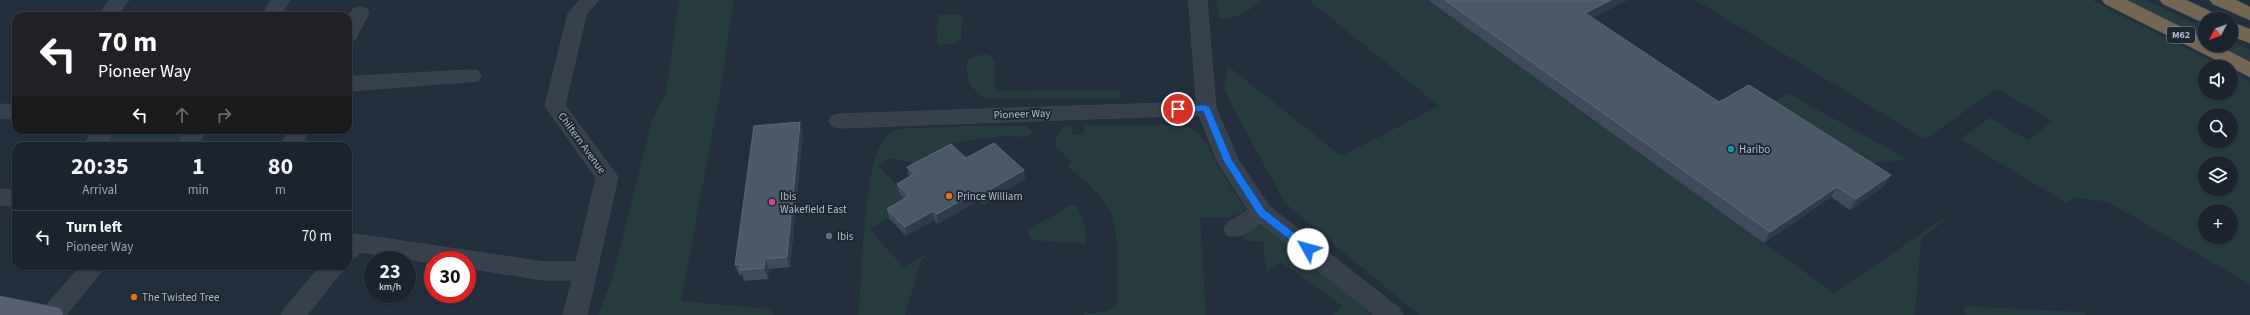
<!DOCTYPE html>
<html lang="en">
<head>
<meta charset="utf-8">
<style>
  :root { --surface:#1b232e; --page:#242b36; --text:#f1f3f6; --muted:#a0a4aa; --line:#39404a }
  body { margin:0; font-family:"Source Sans 3",sans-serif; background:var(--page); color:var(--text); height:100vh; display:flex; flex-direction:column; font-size:15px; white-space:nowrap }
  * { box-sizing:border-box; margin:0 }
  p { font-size:13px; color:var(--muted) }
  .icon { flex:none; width:22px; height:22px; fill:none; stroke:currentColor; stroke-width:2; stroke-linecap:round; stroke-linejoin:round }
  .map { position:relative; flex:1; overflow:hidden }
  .side { position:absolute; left:12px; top:142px; width:340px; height:128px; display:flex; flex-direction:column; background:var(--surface); border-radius:12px; box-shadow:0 1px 3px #0004,0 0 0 1px var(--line) }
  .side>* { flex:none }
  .banner { position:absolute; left:12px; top:12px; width:340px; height:122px; border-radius:12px; box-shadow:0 1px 3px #0004,0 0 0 1px var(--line); background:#202124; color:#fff; overflow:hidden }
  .needle { width:26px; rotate:229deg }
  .fabs { position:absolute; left:2198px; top:12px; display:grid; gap:8px }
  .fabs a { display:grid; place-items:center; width:40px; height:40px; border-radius:50%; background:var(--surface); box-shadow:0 1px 3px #0004,0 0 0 1px var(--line); font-size:20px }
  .speed { position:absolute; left:364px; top:251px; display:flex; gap:8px; font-size:20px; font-weight:700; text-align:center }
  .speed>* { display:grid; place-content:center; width:52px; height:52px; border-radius:50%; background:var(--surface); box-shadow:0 1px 3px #0004,0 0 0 1px var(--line); line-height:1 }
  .speed small { font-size:10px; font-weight:400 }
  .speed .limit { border:6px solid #d22; background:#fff; color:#111 }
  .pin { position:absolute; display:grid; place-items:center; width:34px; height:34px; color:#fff; margin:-17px; border:2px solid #fff; border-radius:50%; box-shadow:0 1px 4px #0007 }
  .me { position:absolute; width:44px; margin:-22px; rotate:308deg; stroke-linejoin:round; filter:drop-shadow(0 0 3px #0008) }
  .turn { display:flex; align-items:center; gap:14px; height:84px; padding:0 20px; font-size:18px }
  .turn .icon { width:52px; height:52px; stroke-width:2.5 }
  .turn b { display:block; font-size:28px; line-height:34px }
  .lanes { display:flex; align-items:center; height:38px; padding:0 20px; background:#0003; justify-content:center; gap:20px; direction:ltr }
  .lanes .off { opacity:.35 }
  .eta { display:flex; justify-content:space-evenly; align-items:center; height:68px; text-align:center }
  .eta b { font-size:24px; font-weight:700; line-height:28px }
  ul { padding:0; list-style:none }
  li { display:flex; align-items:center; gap:12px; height:52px; padding:0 20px; border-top:1px solid var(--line) }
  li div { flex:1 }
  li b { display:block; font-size:15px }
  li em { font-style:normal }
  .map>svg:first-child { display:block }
  .green { fill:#263c3f; fill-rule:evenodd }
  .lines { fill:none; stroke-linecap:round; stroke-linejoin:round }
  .street-casing { stroke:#414a57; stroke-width:1 }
  .primary-casing { stroke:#414a57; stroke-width:1 }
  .highway-casing { stroke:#434c59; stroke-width:1 }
  .street { fill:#38414e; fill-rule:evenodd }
  .primary { fill:#56606e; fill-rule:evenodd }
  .highway { fill:#746855; fill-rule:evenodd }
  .wall { fill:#3f4b5c }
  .shaded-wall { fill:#2f3b4b }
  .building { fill:#4b5868; stroke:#5c6777 }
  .route { fill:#1a73e8; stroke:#114b97 }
  .culture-dot { fill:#0f9aa8; stroke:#1d2633; stroke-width:1.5 }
  .food-dot { fill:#e8710a; stroke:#1d2633; stroke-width:1.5 }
  .hotel-dot { fill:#d1479c; stroke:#1d2633; stroke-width:1.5 }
  .service-dot { fill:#5c6f8a; stroke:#1d2633; stroke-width:1.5 }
  .labels { text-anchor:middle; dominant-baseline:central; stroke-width:4; stroke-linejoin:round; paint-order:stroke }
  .shield { fill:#1d2633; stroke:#878f9c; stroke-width:1 }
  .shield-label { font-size:10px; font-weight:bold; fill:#b4bcc9 }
  .street-label { font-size:11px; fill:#b4bcc9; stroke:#1d2633 }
  .poi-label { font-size:11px; fill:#b4bcc9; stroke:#1d2633; text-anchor:start }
</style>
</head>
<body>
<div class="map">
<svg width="2250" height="315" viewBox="0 0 2250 315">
  <rect width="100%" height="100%" fill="#242f3e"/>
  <!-- green -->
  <g class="green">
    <path d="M679,0h55l-14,92 -39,209 88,8 5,6h-176l14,-36 40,-159 14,-26z"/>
    <path d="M1217,0h45c-13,11 -26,20 -43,18z"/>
    <path d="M1309,0h119l406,293 119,-81 -32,28 -6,75h-496l-134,-112 -48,-88 -13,-28 4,-21 113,90 98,-50z"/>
    <path d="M1695,0h397l131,67h-18v26h26v-22l19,10v203l-142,-82 -34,-5 -7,6 -107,-64 30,-21 38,22 25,-19 -56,-32 -72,50zM2205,115h26v26h-26zM2205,163h26v26h-26zM2205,211h26v26h-26z"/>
    <path d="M2124,0h22l59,28v14z"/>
    <path d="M962,14l-1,25 -5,5 -19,1 1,-30z"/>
    <path d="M2231,41l19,9v15l-39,-20h20z"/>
    <path d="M987,54l8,6v31l126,-1 -2,9 -134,-1c-16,-12 -19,-16 -18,-37l10,-5z"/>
    <path d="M1787,93l120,66 -39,5 -95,-61z"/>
    <path d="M1084,125h98l10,4 9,8 7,8 6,15 31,49c-12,12 -29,8 -45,9l6,97h-122v-2c13,0 26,1 33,-11 0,-26 3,-61 -5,-86 -8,-21 -28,-36 -45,-50l5,-4 -16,-16 -1,-5 8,-14 8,-1 1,9 12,-1z"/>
    <path d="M967,126h60l5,6 -1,3 -7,2 -15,-1 -53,6 -44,21 -21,-5 -13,8 24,25 9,14 -41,24 33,38 22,-12 1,2 -5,3 -16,55h-47c5,-40 4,-146 26,-176 3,-3 8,-7 11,-10z"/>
    <path d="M114,130h71l-12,16h-69z"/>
    <path d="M1071,205l6,1c6,13 10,24 9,38l-54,-4 -5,-9z"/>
    <path d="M1264,221l108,94h-39l9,-9 -61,-44 -14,11 -4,-32h-18l-1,-6z"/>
    <path d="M1964,306l118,6 4,3h-121z"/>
  </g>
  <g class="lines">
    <defs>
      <g id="street">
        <path d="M110,0h19l-12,16h-14l-2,-4z"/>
        <path d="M272,0h18l-10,16h-18z"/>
        <path d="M580,0h19l-13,15 -21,90 53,72 -31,138h-24l9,-35h-28l-77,-12v-8h-34v3l-73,-11 -4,5 -8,3v-23l7,-3 189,28h32l20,-84 -51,-72 23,-92z"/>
        <path d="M1189,0h18l9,108 22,51 31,47 130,102 4,7h-29l-114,-92c-11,8 -19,16 -33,12l-3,-6 3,-6 21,-13 -31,-49 -18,-46 -360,13 -7,-2 -3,-5 3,-5 7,-2 357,-12z"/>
        <path d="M360,7l7,2 2,4 -14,27 -7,2v-24l5,-9z"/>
        <path d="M471,70l7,1 3,5 -3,5 -130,10v-14z"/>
        <path d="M0,104l16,1v14l-16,-1z"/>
        <path d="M94,130h20l-9,16h-21z"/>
        <path d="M186,130h21l-10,16h-21z"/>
        <path d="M289,130h20l-8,16h-20z"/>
        <path d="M0,189l16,1v16l-16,-1z"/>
        <path d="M81,266h25l-40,49h-26l4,-7z"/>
        <path d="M321,266h25l-39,49h-26l4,-7z"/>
      </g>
      <path id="primary" d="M0,296l60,12 3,7h-63z"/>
      <g id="highway">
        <path d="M2102,0h25l78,39v6h12l33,17v15l-145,-73z"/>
        <path d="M2160,0h26l32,15 3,4h-16l-1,4 -41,-19z"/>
        <path d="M2210,0h26l14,7v13l-37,-16z"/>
        <path d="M2231,22l19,7v14l-19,-7z"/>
      </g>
    </defs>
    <!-- street casing -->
    <use href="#street" class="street-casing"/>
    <!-- primary casing -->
    <use href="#primary" class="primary-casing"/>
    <!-- highway casing -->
    <use href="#highway" class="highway-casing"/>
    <!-- street -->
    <use href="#street" class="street"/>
    <!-- primary -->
    <use href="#primary" class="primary"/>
    <!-- highway -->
    <use href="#highway" class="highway"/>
  </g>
  <!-- wall -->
  <g class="wall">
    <path d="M1428,0h199l-35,18 127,84 172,73 -7,11 -34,24 -19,-13 -67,46z"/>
    <path d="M803,133l-13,134 -21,2 -1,10 -24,2 -2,-6h-3l-4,-10z"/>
    <path d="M966,158l58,12 1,9 -42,25 -4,-4 -41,24 -4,-4 -28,16 -17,-18 -2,-9 17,-10 -5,-6 -2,-9 12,-7 -2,-10z"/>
  </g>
  <!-- shaded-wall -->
  <g class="shaded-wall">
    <path d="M1611,0h16l-46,24 4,-11z"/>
    <path d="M800,122l3,11 -13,134 -3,-10z"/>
    <path d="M1024,170l1,9 -42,25 -2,-9z"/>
    <path d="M1891,175l-7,11 -34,24 6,-11z"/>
    <path d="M1837,187l-6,10 -67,46 6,-11z"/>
    <path d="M978,191l1,9 -41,24 -1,-10z"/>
    <path d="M933,211l1,9 -28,16 -1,-9z"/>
    <path d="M765,259l4,10 -1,10 -4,-11z"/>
  </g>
  <!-- building -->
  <g class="building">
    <path d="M1445,0h166l-26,13 134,89 30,-17 142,90 -35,24 -19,-12 -67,45z"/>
    <path d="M800,122l-13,135 -22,2 -1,9 -24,2 1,-6 -6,1 19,-139z"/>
    <path d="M994,143l30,27 -43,25 -3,-4 -41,23 -4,-3 -28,16 -18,-18 22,-13 -12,-12 17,-10 -7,-7 44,-23 15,14z"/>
  </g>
  <!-- route -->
  <path class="route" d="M1206,105l4,3 22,52 33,50 47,37v5h-7l-47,-37 -35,-55 -20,-49 -25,1 -5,-3 5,-3z"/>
  <!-- markers -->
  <circle class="culture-dot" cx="1731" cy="149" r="4"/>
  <g class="food-dot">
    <circle cx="949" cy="196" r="4"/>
    <circle cx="134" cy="297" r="4"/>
  </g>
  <circle class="hotel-dot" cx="772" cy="202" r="4"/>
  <circle class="service-dot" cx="829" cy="236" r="4"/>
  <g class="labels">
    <!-- shield labels -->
    <rect class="shield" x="2167" y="27" width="28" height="16" rx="3"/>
    <g class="shield-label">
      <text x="2181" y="35">M62</text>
    </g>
    <!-- street labels -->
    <g class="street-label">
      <text transform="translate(1022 114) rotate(-2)">Pioneer Way</text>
      <text transform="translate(582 143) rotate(54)">Chiltern Avenue</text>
    </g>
    <!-- poi labels -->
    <g class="poi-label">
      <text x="1739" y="149">Haribo</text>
      <text x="780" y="196">Ibis<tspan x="780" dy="13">Wakefield East</tspan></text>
      <text x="957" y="196">Prince William</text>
      <text x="837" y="236">Ibis</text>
      <text x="142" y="297">The Twisted Tree</text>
    </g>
  </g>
</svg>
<div class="fabs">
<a><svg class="needle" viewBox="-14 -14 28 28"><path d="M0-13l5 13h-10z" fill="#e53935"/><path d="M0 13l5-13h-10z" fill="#a0a4aa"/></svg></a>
<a><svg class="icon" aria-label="sound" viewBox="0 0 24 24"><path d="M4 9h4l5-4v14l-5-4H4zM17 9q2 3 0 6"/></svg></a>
<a><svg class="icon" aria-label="search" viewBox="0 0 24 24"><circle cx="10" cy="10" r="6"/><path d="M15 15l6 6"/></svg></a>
<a><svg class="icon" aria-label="layers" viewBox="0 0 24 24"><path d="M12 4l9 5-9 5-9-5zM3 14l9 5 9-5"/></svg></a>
<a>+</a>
</div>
<div class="speed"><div>23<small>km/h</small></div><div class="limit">30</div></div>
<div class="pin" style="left:1178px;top:109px;background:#d93025"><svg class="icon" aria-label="arrive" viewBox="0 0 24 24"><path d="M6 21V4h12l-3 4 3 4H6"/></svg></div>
<svg class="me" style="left:1308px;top:249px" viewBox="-20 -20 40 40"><circle r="19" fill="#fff"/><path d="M0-13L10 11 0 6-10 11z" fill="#1a73e8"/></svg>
<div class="banner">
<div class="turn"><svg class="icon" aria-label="left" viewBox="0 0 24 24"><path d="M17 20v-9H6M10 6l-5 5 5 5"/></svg><div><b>70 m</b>Pioneer Way</div></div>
<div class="lanes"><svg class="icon" aria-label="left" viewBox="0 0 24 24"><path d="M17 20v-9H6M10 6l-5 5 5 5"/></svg><svg class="icon off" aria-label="ahead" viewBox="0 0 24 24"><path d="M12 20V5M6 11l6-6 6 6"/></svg><svg class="icon off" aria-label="right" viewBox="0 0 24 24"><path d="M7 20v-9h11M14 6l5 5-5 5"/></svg></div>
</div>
<section class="side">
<div class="eta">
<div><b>20:35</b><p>Arrival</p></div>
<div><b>1</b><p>min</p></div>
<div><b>80</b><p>m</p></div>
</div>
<ul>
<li><svg class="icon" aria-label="left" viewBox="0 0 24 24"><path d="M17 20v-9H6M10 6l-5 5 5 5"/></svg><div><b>Turn left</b><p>Pioneer Way</p></div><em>70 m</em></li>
</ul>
</section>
</div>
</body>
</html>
